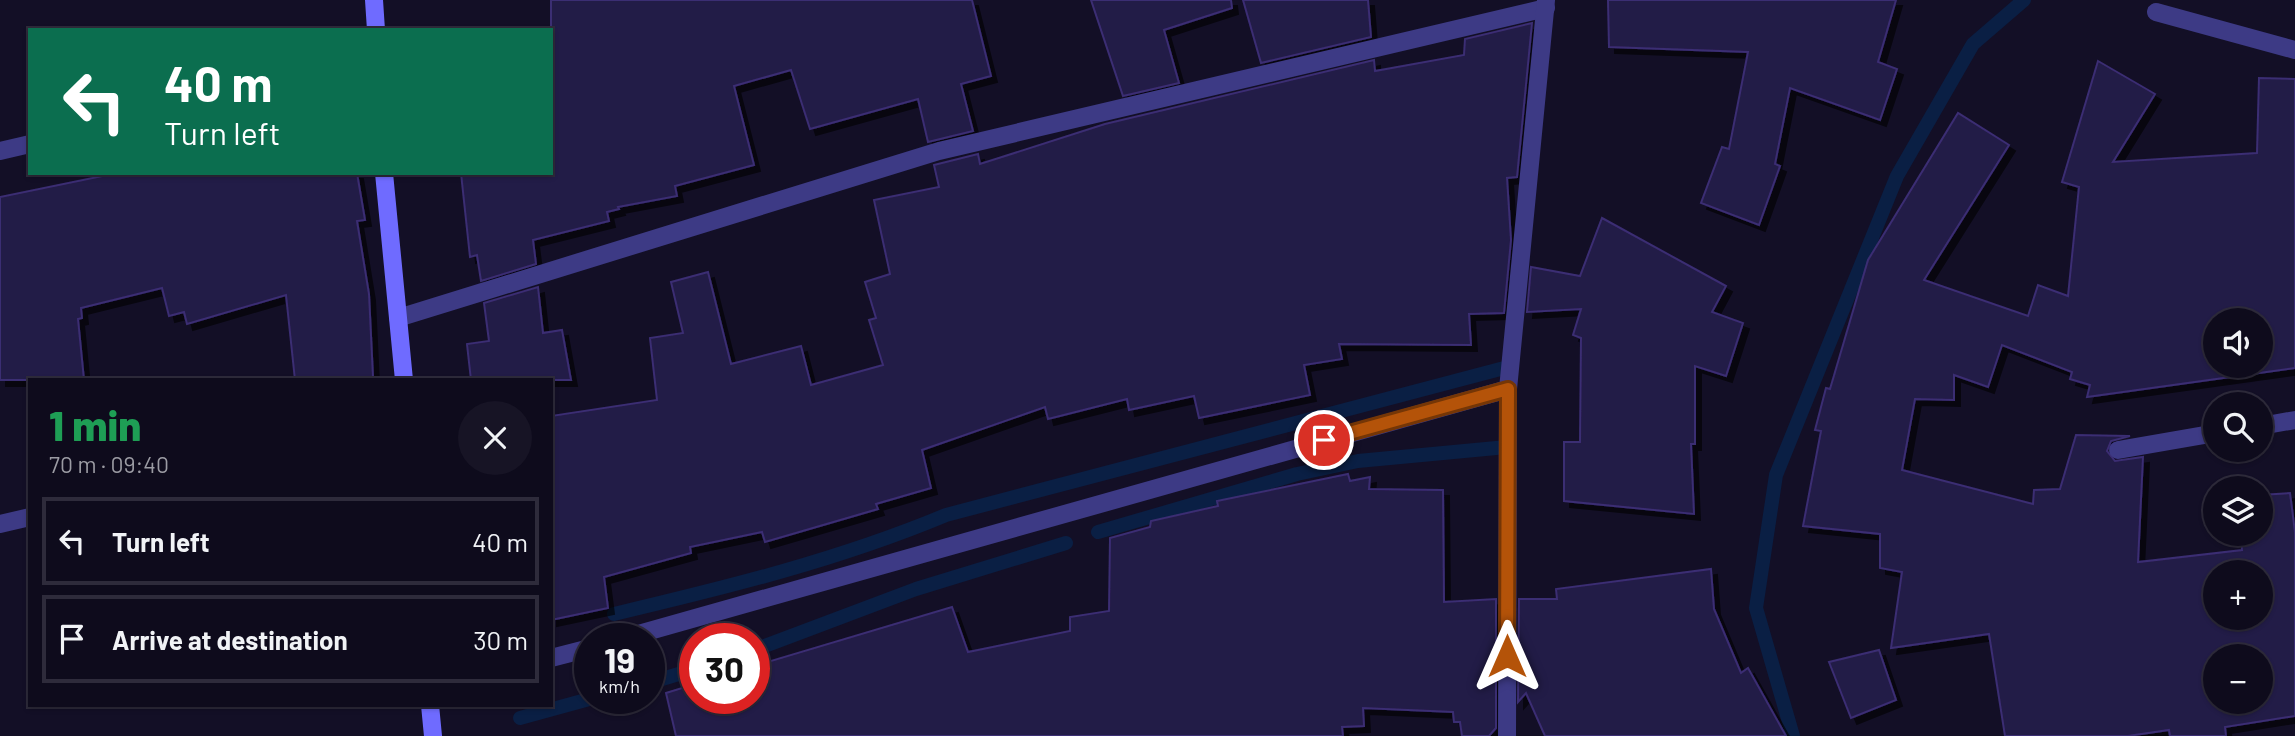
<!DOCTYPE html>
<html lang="en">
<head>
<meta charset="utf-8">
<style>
  :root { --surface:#0e0b1c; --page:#171425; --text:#f1f3f6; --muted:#9b9ba3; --line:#2e2b3b }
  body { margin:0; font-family:Barlow,sans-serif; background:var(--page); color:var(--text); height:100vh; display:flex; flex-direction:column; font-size:26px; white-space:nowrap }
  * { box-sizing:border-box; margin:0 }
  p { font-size:23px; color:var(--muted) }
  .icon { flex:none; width:38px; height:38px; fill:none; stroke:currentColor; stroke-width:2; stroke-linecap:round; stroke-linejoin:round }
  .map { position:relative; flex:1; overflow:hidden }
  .sheet { position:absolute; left:28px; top:378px; width:525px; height:329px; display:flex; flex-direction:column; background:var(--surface); border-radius:0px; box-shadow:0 2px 5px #0004,0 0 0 2px var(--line) }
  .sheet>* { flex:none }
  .hud { position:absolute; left:28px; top:28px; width:525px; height:147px; border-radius:0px; box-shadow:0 2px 5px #0004,0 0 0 2px var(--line); background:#0b6e4f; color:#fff; overflow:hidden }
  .fabs { position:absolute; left:2203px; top:308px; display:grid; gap:14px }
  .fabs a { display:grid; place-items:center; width:70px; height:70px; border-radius:50%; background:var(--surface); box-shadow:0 2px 5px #0004,0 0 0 2px var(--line); font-size:35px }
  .speed { position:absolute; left:574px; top:623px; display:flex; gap:14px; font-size:35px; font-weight:700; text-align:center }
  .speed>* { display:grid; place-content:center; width:91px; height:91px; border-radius:50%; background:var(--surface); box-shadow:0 2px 5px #0004,0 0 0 2px var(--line); line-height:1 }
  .speed small { font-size:18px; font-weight:400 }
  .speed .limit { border:10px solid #d22; background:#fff; color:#111 }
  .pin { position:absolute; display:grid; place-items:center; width:60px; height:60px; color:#fff; margin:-30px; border:4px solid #fff; border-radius:50%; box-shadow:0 2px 7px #0007 }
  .me { position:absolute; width:77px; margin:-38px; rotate:0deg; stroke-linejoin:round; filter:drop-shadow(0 0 5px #0008) }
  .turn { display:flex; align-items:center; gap:24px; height:147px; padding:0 21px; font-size:32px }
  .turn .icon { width:91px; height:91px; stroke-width:2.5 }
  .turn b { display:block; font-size:49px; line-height:60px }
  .round { display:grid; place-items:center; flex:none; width:74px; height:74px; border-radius:37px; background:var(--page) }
  .headline { display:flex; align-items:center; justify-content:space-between; height:119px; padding:0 21px }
  h1 { font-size:42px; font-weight:800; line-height:52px; color:#1e9e55 }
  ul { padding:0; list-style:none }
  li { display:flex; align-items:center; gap:21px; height:88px; margin:0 14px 10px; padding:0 7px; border:4px solid var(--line); border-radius:0px }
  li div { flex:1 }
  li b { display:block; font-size:26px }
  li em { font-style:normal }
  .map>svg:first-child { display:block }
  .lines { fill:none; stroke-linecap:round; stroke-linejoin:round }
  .stream { stroke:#0a1f44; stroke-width:14 }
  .building { fill:#241b47; stroke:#3b2d73; stroke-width:2; fill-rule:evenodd; filter:url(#shadow) }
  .minor { stroke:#3d3a85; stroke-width:18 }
  .secondary { stroke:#6f6bff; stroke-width:18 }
  .route-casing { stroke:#753606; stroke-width:18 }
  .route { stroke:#b45309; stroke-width:12 }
</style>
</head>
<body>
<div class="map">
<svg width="2295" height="736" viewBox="0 0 2295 736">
  <defs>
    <filter id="shadow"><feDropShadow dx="6" dy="6" stdDeviation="0" flood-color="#0009"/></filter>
  </defs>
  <rect width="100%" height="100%" fill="#130f26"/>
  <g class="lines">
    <!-- stream -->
    <g class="stream">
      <path d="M1098,532l199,-58 61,-13 149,-14"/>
      <path d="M614,614c114,-27 224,-54 332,-99l562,-148"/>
      <path d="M754,650l162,-61 150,-46"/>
      <path d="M649,683l46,-14"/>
      <path d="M520,718l73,-20"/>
      <path d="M1793,736l-37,-128 20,-133 121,-299 76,-132 51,-44"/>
    </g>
  </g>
  <!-- building -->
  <g class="building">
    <path d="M551,0h421l19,76 -30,8 12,47 -45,11 -10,-43 -108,30 -19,-59 -57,16 20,79 -79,21 2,10 -59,11 1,2 -12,3 2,9 -76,19 3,24 -55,17 -4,-26 -7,2 -9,-84h90z"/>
    <path d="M1091,0h140l1,8 -68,22 15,53 -56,13z"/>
    <path d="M1243,0h125l3,37 -110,26z"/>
    <path d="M1608,0h288l-18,62 19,7 -17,51 -90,-32 -15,76 5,2 -21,59 -58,-22 21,-56 7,2 19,-97 -139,-5z"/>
    <path d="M1532,23l-15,154 -10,1 4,62 -7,73 -35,1 2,31 -132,-1 3,15 -38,6 6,30 -111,23 -5,-22 -65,14 -2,-11 -79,20 -3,-12 -123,43 9,38 -55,16 2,5 -113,33 -3,-10 -72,15 1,6 -87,24 4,31 -57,12v-204l106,-16 -7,-62 33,-5 -12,-51 37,-10 23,92 70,-18 10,39 72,-20 -14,-45 7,-2 -11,-36 25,-8 -16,-74 65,-13 -5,-22 44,-11 2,10 125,-40 269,-64 1,11 89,-16 1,-16z"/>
    <path d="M2098,61l57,33 -42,68 144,-9 2,-75 36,1v289l-208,29 3,-12 -20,-6 2,-7 -70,-27 -14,42 -34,-12v25l-39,-1 -13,71 131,34 1,-14 26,-1 16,-54 54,1 -19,5 -4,10 8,10 28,-4 -5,105 104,-12 -1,-16h20v-39l29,-2 5,39v184l-70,11 1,9h-56l-1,-6 -41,6h-123l-16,-102 -98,14 11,-76 -22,-4v-34l-77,-8 18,-95 -6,-1 11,-42 4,1 38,-129 90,-147 51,32 -85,135 104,36 10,-31 30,11 11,-109 -17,-5zM2216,320h45v46h-45zM2216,572h45v46h-45zM2216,656h45v46h-45z"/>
    <path d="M117,173h240l8,47 -8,1 12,73 4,83h-5v3h-73l-9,-85 -99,29 -3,-12 -15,4 -7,-28 -81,20 1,10 -4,1 6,61h-84v-183z"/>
    <path d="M1602,218l124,68 -14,26 31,11 -17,53 -31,-10v78h-4l3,70 -130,-13v-59h16l1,-104 -8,-3 8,-26 -54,3 4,-45 49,9z"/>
    <path d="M538,287l5,46 19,-3 9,50h-100l-4,-36 22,-3 -5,-38z"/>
    <path d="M1348,474l2,7 20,-4 -1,12 74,1 1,112 52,-3v129l-7,8h-27l-2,-14h-6l-1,-10 -90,-4 1,18 -22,1 1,9h-667l-10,-43 29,-9v14h59v-32l198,-59 16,45 102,-21v-14l39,-6 1,-73 40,-11 1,-6 67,-15 -1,-5z"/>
    <path d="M1711,569l3,40 27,64 7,-5 38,68h-241l-19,-43 -8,9 1,-103h38l-1,-10z"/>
    <path d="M1879,650l17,50 -45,18 -22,-56z"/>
  </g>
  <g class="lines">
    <!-- minor -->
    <g class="minor">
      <path d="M2156,12l139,38"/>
      <path d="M0,151l30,-7"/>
      <path d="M398,318l541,-167 607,-143"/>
      <path d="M2261,426l34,-6"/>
      <path d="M2118,450l98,-17"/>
      <path d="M0,524l30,-7"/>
      <path d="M621,639l887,-250"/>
      <path d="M551,658l39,-10"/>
      <path d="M1507,736l1,-347 38,-389"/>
    </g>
    <!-- secondary -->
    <g class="secondary">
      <path d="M374,0l2,30"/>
      <path d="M384,173l20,207"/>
      <path d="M430,705l3,31"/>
    </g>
  </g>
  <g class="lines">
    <defs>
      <path id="route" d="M1324,440l184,-51 -1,267"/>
    </defs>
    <!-- route casing -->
    <use href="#route" class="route-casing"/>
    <!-- route -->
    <use href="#route" class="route"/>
  </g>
</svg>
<div class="fabs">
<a><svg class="icon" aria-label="sound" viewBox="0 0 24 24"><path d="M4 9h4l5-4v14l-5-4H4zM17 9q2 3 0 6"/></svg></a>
<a><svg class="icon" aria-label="search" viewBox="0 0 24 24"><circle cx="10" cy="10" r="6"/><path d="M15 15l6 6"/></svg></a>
<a><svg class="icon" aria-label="layers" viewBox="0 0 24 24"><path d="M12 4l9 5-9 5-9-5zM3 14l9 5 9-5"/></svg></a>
<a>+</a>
<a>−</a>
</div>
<div class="speed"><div>19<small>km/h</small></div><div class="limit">30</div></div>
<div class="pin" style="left:1324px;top:440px;background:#d93025"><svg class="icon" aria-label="arrive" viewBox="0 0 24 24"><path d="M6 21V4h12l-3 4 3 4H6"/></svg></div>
<svg class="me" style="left:1507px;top:656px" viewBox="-20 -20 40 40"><path d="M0-17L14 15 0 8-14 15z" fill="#b45309" stroke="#fff" stroke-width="4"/></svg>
<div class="hud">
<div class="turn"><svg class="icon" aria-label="left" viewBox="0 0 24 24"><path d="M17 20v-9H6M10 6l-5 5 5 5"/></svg><div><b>40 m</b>Turn left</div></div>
</div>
<section class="sheet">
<div class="headline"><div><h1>1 min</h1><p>70 m · 09:40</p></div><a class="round"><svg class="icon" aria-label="close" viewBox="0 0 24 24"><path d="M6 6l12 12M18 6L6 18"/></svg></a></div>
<ul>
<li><svg class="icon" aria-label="left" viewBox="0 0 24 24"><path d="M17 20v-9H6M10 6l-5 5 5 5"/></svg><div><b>Turn left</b></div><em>40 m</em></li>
<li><svg class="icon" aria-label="arrive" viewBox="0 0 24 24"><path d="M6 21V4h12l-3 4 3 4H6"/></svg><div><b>Arrive at destination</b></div><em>30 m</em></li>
</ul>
</section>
</div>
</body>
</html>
